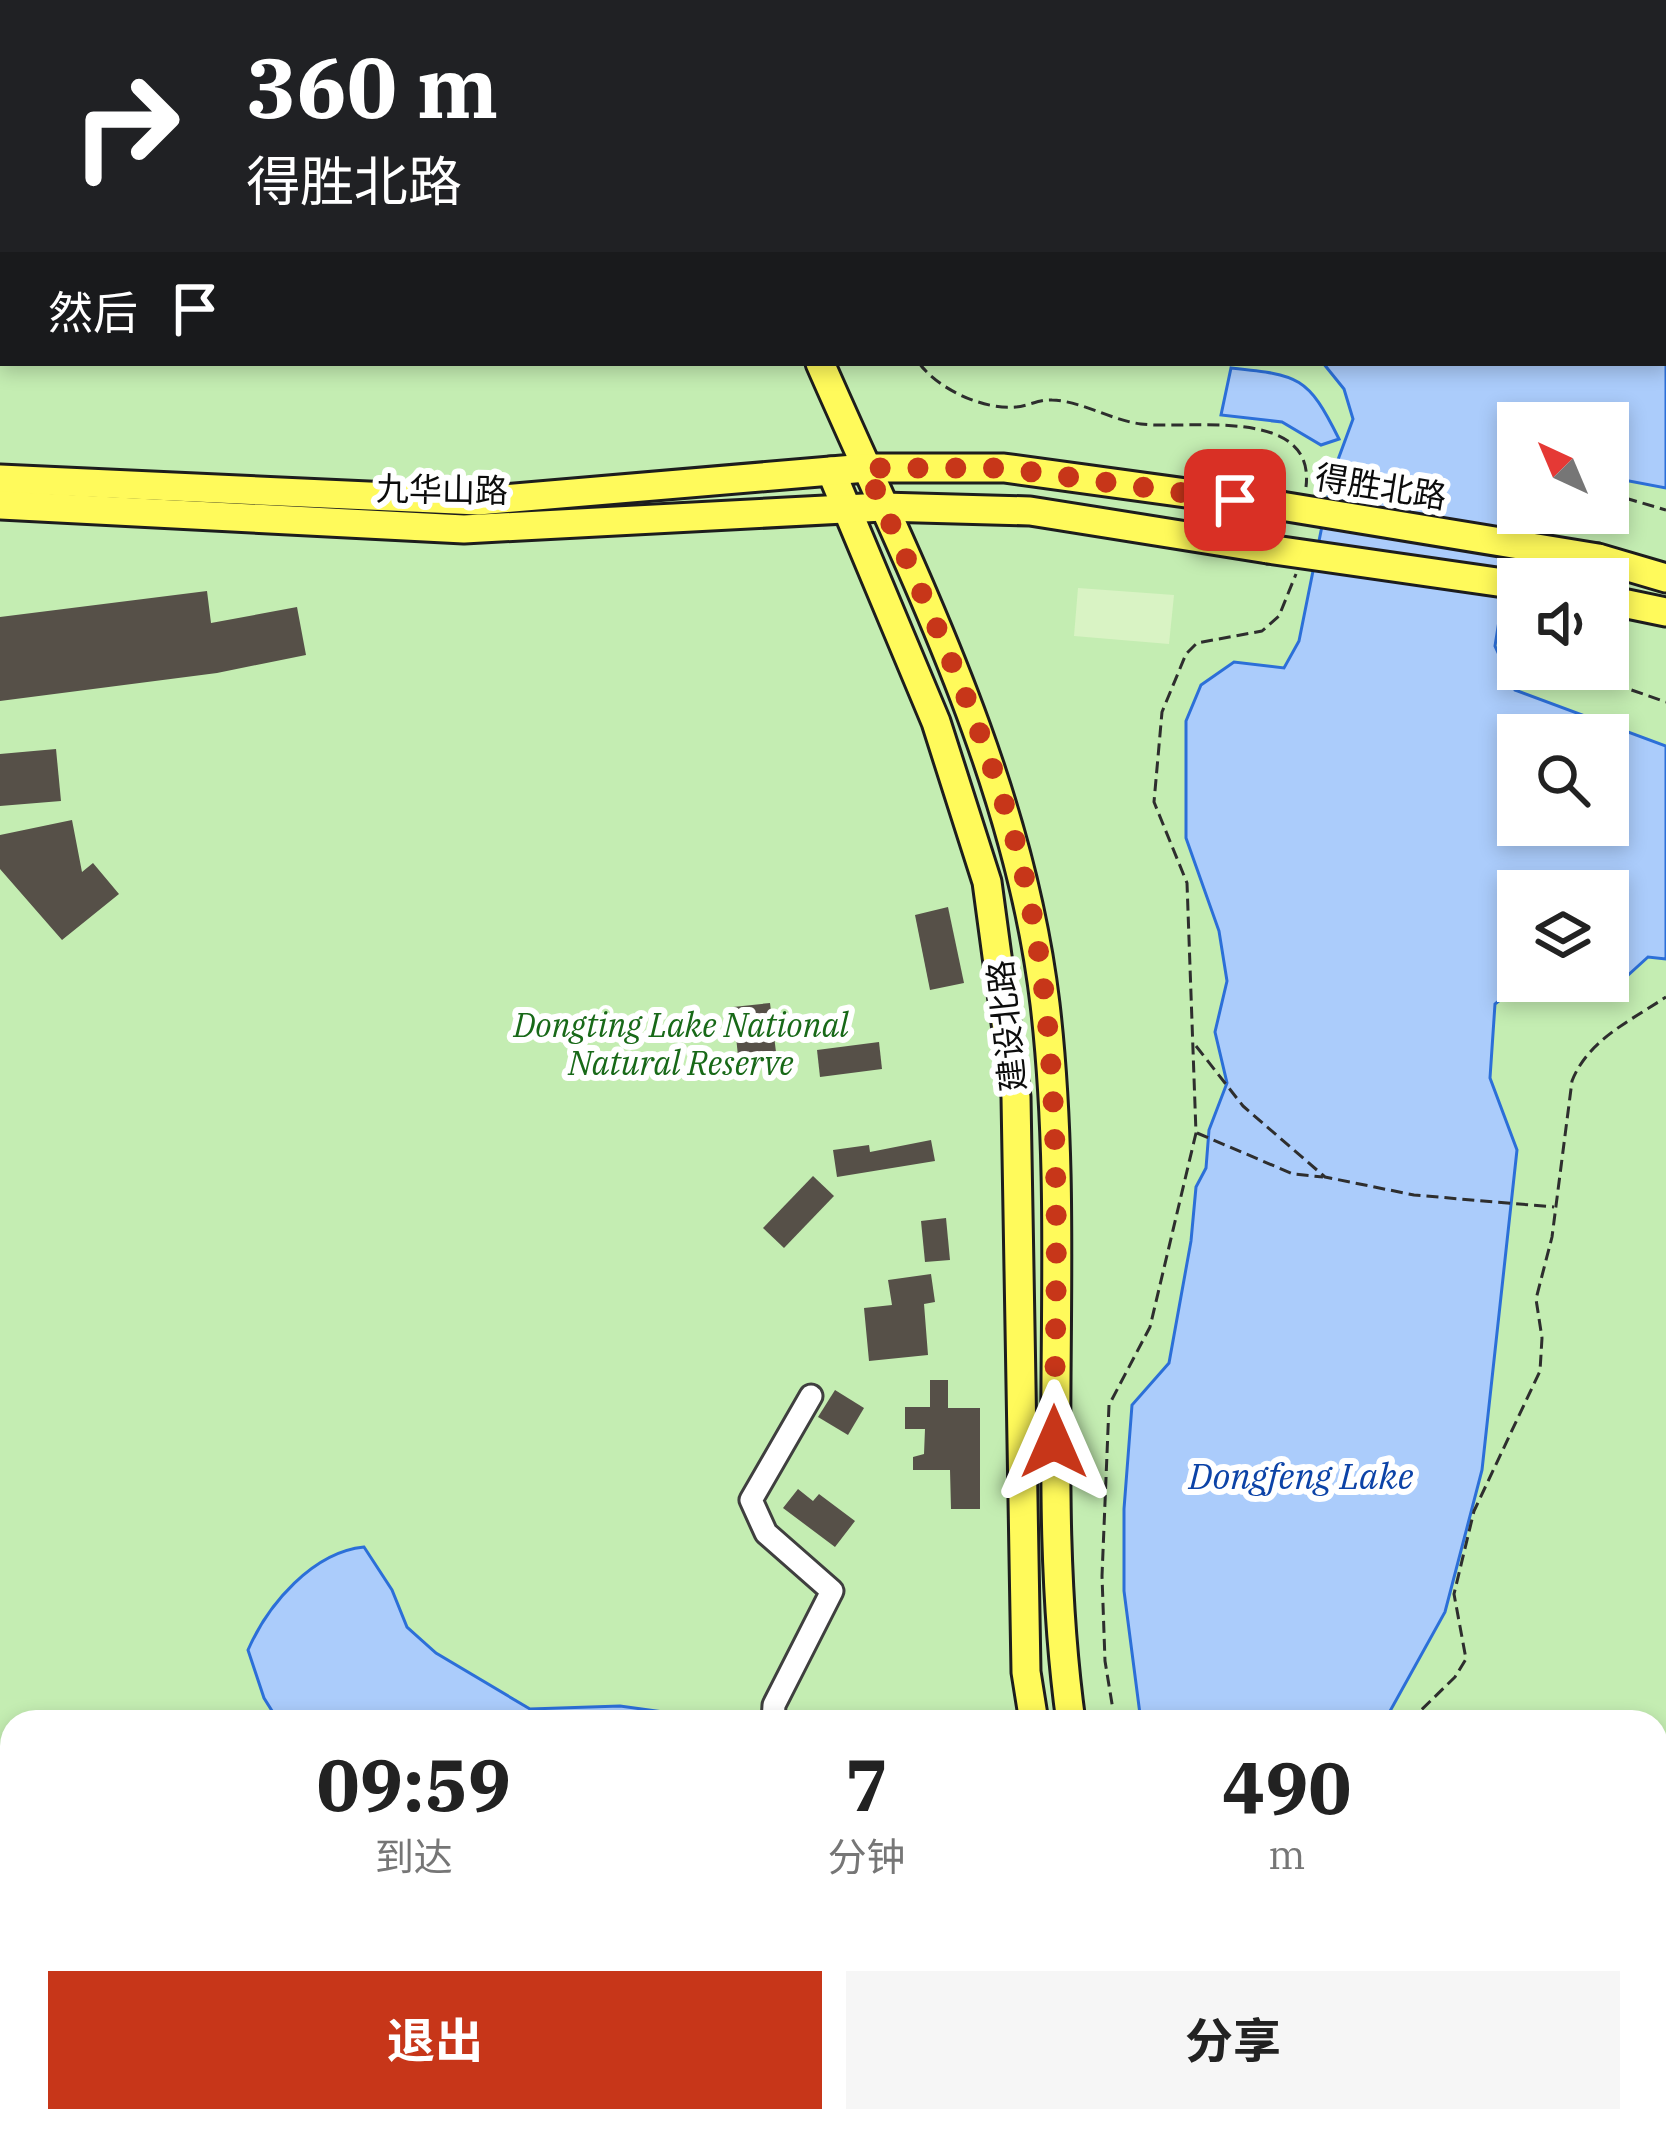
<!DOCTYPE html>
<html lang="zh">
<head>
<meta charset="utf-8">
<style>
  :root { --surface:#fff; --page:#f6f6f6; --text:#222; --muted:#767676; --accent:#c73619 }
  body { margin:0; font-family:"IBM Plex Serif","Noto Sans SC",serif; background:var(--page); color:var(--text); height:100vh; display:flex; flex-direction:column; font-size:45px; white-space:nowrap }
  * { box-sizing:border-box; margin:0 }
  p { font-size:39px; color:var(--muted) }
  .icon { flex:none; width:66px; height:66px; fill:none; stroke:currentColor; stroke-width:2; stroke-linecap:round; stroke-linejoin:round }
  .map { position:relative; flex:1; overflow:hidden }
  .sheet { position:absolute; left:0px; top:1710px; width:1668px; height:423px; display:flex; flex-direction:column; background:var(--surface); border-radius:36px 36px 0 0; box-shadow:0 6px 18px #0003 }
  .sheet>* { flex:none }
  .banner { position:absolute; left:0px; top:0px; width:1668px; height:366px; box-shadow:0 6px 18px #0003; background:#202124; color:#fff; overflow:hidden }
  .needle { width:78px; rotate:316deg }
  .controls { position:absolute; left:1497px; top:402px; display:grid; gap:24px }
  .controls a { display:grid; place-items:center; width:132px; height:132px; border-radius:0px; background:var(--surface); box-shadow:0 6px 18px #0003; font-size:60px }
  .pin { position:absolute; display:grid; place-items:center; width:102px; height:102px; color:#fff; margin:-51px; border-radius:24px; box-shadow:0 6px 18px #0006 }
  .me { position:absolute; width:132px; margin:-66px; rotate:0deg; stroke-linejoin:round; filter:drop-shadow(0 0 9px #0008) }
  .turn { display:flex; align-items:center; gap:42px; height:252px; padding:0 48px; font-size:54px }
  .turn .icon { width:156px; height:156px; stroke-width:2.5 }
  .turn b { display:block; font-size:84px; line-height:102px }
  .then { display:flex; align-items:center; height:114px; padding:0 48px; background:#0003; gap:24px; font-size:45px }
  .eta { display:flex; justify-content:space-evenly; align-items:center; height:204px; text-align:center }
  .eta b { font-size:72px; font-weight:700; line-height:84px }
  .primary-button { display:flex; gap:24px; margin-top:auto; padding:24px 48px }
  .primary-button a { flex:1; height:138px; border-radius:0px; background:var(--accent); color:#fff; font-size:48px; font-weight:700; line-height:138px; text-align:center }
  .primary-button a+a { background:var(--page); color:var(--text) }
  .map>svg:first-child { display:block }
  .green { fill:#c4edb2; fill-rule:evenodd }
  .forest { fill:#a3df90 }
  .pitch { fill:#d9f3c4 }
  .water { fill:#abccfb; stroke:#2c6fd8; stroke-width:3; fill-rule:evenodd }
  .building { fill:#565048 }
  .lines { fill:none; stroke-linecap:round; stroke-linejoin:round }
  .minor-casing { stroke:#3f3f3f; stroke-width:27 }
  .major-casing { stroke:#1d1d1d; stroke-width:33 }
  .path { stroke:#2e2e2e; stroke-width:3; stroke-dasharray:12 6; stroke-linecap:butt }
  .minor { stroke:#fff; stroke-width:21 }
  .major { stroke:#fffa5b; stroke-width:27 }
  .major-bridge-casing { stroke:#1d1d1d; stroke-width:33; stroke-linecap:butt }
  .major-bridge { stroke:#fffa5b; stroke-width:27 }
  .route { stroke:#c73619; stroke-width:21; stroke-dasharray:0 37.8 }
  .labels { text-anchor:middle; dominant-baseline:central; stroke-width:12; stroke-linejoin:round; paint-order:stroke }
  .street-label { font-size:33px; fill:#0c0c0c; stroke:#fff }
  .park-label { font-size:33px; font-style:italic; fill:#186918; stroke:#fff }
  .water-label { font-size:36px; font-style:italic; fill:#0c43a7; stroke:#fff }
</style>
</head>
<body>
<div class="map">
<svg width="1666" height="2131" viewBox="0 0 1666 2131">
  <rect width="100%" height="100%" fill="#ffffeb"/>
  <!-- green -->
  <path class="green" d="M0,0h1666v2131h-1666zM3,3h1662v360h-1662zM1518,423h90v90h-90zM1518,579h90v90h-90zM1518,735h90v90h-90zM1518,891h90v90h-90zM12,1722h1644v399h-1644z"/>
  <!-- forest -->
  <path class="forest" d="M182,2121h78l5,10h-73z"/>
  <!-- pitch -->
  <path class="pitch" d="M1078,588l96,7 -5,49 -95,-8z"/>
  <!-- water -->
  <g class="water">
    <path d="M879,0h787v488l-58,-11v-54h-90v78l-23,145 20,44 151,56v213l-18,-2 -45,41 -43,-17h48v-90h-90v90h5l-28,23 -5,74 27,72 -35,320 -37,142 -61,110h-243l-17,-131v-82l8,-104 37,-42 22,-122 5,-54 10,-19 3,-38 18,-47 -12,-51 12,-51 -8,-50 -33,-93v-117l15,-36 33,-23 50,6 15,-27 33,-165 21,-57 -9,-30 -21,-26h342v-360zM1518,735h90v90h-90z"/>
    <path d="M1231,368c68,7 77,8 108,71l-18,6 -39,-23 -61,-7z"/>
    <path d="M364,1547l28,43 15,37 29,26 94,56 90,-3 116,16h-457l-15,-24 -16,-48c20,-46 65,-98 116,-103z"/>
  </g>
  <!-- building -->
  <g class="building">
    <path d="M207,591l4,32 86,-16 9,48 -89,18 -217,28v-84z"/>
    <path d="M56,749l5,52 -61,5v-52z"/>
    <path d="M72,820l10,52 11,-9 26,31 -57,46 -62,-71v-34z"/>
    <path d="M948,907l16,76 -34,7 -15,-75z"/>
    <path d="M770,1003l6,49 -38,4 -5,-49z"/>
    <path d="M879,1042l3,27 -62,8 -3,-27z"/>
    <path d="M931,1140l4,21 -98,16 -4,-27 36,-5 1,7z"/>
    <path d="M813,1176l21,20 -50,52 -21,-20z"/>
    <path d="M946,1218l4,42 -25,2 -4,-41z"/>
    <path d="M931,1274l4,28 -11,2 4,51 -59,6 -5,-53 28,-3 -4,-25z"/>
    <path d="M930,1380h18v28h32v101h-29l-1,-39h-37v-13l11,-3 1,-25h-20v-22h25z"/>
    <path d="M835,1390l29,18 -16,27 -30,-18z"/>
    <path d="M798,1489l15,12 6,-7 36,27 -20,26 -52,-39z"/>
  </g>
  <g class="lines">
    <defs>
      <g id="minor">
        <path d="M773,1722l1,-17 58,-114 -66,-58 -15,-33 60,-104"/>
        <path d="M716,2121v10"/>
      </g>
      <g id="major">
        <path d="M667,0l2,3"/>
        <path d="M820,363c91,208 198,413 225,641 28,238 -7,480 26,718"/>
        <path d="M831,471l105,251 51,160 29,215 10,575 8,50"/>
        <path d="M0,479l478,22 388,-33h138l277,38"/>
        <path d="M0,505l464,24 419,-22 147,4 238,38"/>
        <path d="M1598,558l68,20"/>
        <path d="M1608,600l58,12"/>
        <path d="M1146,2121l5,10"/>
        <path d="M1182,2121l5,10"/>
      </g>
    </defs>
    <!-- minor casing -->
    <use href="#minor" class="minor-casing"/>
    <!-- major casing -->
    <use href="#major" class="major-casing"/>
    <!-- path -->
    <g class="path">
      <path d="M808,0l3,3"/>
      <path d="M919,363c19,26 64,47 97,44 12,-1 24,-8 36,-7 29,1 59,20 89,24 47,6 175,-19 165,63"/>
      <path d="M1608,493l58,17"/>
      <path d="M1564,529l3,-16"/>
      <path d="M1545,669l19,10 59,8 43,15"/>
      <path d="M1196,1046l47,60 82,71 89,18 140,12"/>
      <path d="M1197,1133l96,41 30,3"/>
      <path d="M1115,1722l-10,-61 -3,-85 7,-171 41,-78 46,-194 -9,-250 -33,-81 8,-90 24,-58 11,-11 65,-12 17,-15 17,-42"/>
      <path d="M1409,1722l46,-45 11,-18 -12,-65 20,-83 66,-140 2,-33 -6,-39 16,-62 20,-156c16,-41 58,-60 94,-84"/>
    </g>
    <!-- minor -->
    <use href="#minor" class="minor"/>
    <!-- major -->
    <use href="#major" class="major"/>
    <defs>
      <g id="major-bridge">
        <path d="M1281,506l317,52"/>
        <path d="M1268,549l250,36"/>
      </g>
    </defs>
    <!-- major-bridge casing -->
    <use href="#major-bridge" class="major-bridge-casing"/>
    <!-- major-bridge -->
    <use href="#major-bridge" class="major-bridge"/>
  </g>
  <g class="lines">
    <!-- route -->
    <path class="route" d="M1054,1442c2,-186 12,-402 -34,-583 -35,-136 -98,-263 -154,-391h138l231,32"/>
  </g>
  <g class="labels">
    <!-- street labels -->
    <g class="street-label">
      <text transform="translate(1381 486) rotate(9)">得胜北路</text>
      <text transform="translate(442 489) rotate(1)">九华山路</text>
      <text transform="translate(1006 1026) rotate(-96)">建设北路</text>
    </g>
    <!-- park labels -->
    <g class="park-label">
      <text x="681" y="1024">Dongting Lake National<tspan x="681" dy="38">Natural Reserve</tspan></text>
    </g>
    <!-- water labels -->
    <g class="water-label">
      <text x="1301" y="1475">Dongfeng Lake</text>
    </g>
  </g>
</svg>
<div class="controls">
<a><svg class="needle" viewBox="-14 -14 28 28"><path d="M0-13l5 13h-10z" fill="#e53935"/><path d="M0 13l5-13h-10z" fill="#767676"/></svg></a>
<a><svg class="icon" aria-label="sound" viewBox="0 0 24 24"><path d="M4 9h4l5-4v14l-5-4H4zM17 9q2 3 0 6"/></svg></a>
<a><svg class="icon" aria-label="search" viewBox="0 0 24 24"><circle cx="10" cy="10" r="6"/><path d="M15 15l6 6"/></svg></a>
<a><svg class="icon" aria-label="layers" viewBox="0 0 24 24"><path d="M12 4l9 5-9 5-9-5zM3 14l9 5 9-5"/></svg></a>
</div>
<div class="pin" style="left:1235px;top:500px;background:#d93025"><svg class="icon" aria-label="arrive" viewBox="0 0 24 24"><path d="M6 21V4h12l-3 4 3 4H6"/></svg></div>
<svg class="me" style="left:1054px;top:1442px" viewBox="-20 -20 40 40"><path d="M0-17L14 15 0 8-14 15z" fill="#c73619" stroke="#fff" stroke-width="4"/></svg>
<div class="banner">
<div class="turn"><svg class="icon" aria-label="right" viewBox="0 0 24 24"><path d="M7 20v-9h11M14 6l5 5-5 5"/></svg><div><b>360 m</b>得胜北路</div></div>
<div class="then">然后<svg class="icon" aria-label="arrive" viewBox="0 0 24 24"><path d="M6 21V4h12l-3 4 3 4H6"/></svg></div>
</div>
<section class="sheet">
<div class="eta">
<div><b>09:59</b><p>到达</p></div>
<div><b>7</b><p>分钟</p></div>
<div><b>490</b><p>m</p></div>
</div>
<div class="primary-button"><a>退出</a><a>分享</a></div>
</section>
</div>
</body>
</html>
